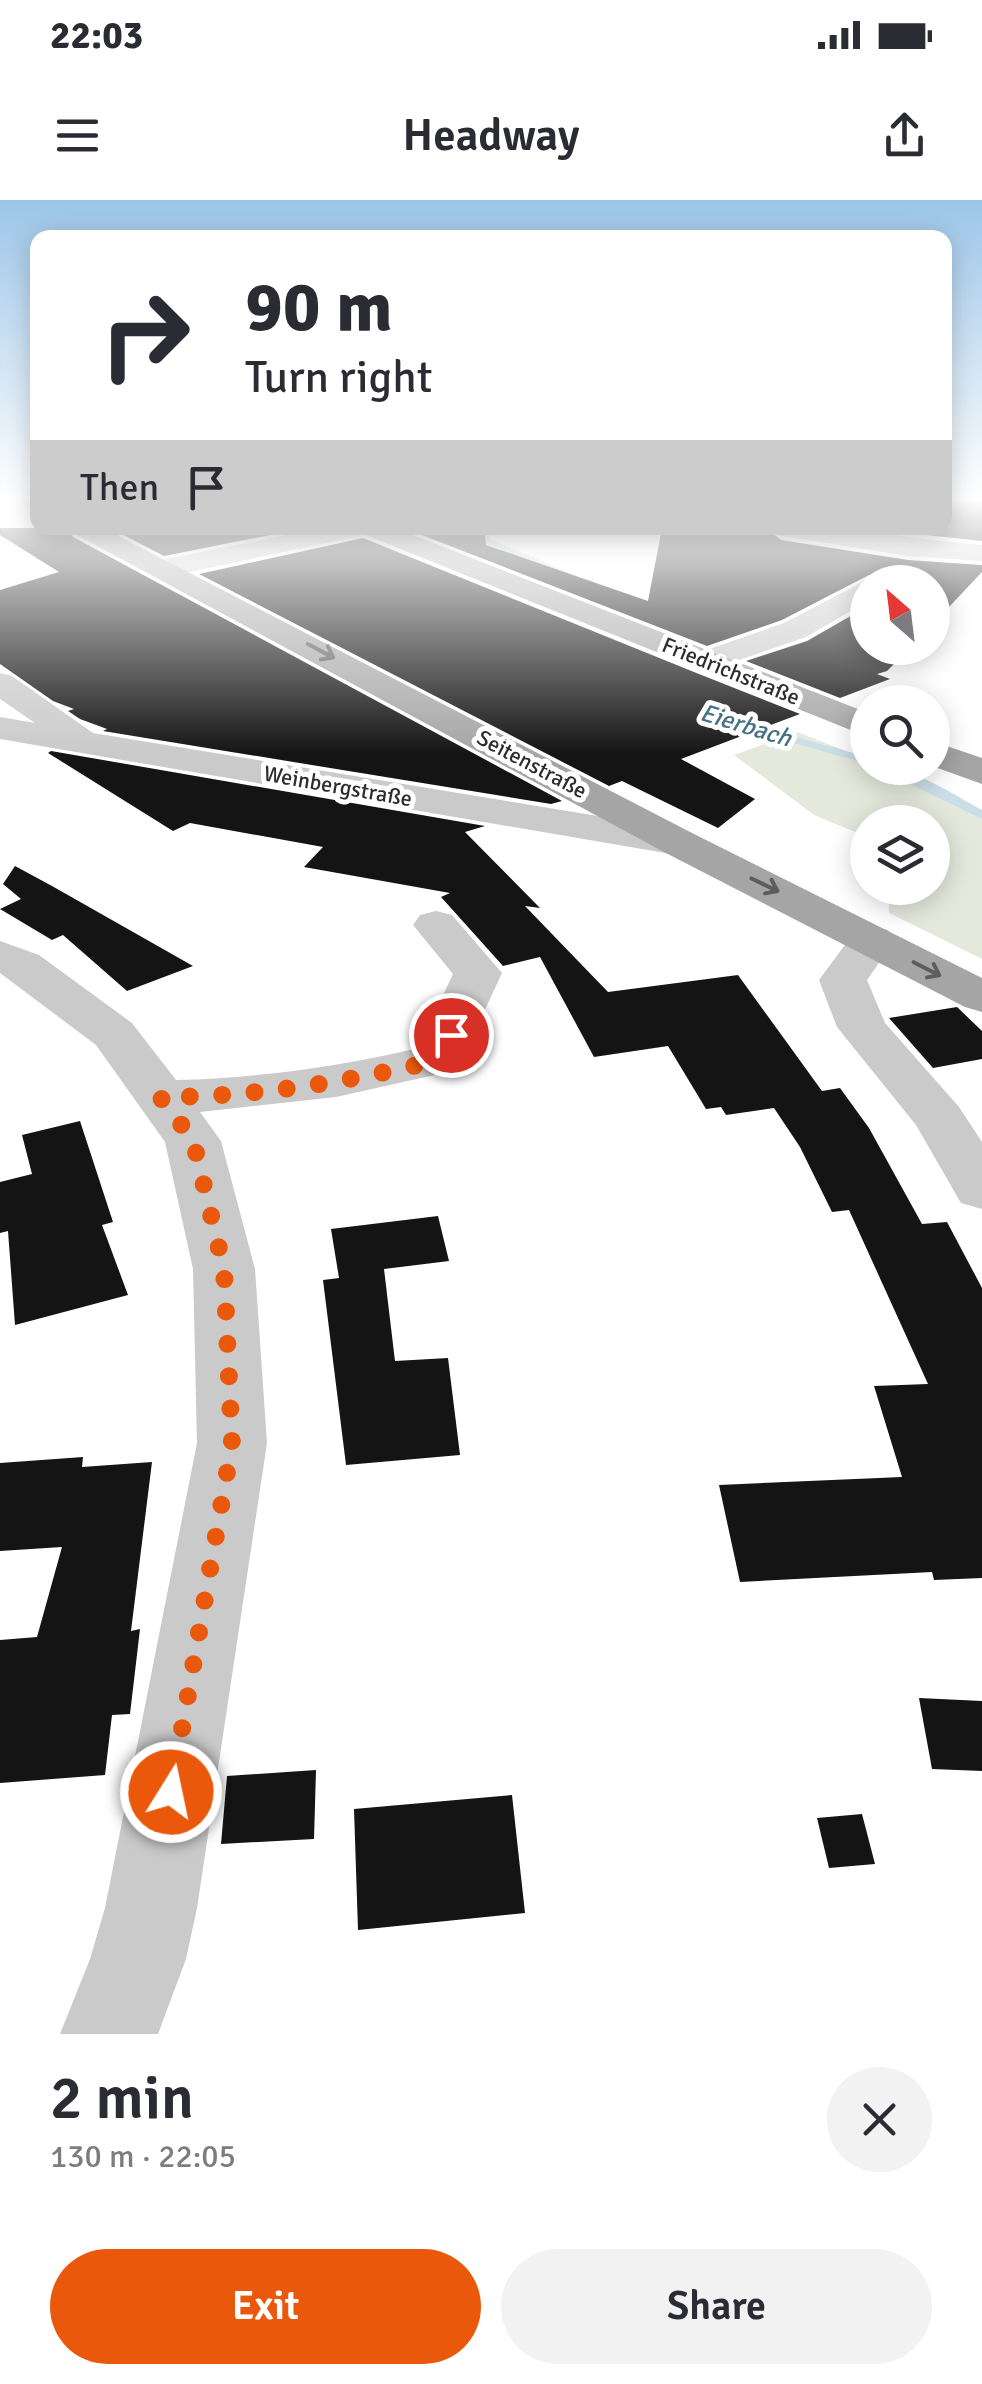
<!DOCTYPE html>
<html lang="en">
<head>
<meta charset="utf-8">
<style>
  :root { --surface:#fff; --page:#f2f2f3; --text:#2b2b33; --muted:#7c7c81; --accent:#ea580c }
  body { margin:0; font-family:Signika,sans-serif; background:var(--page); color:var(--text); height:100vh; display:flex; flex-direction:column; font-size:38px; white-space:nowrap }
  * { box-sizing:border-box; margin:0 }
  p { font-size:32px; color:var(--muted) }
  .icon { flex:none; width:55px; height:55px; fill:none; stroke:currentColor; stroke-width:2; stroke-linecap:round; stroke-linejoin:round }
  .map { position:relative; height:1834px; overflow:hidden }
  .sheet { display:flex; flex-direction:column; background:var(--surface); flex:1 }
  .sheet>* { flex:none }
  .banner { position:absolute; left:30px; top:30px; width:922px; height:305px; border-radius:20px; box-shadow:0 5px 25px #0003; background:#fff; color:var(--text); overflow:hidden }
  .needle { width:65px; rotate:332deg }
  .buttons { position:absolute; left:850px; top:365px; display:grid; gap:20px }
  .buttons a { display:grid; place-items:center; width:100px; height:100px; border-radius:50%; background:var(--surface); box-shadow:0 5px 25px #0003; font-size:50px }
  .pin { position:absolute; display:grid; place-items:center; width:85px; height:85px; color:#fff; margin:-42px; border:5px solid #fff; border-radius:50%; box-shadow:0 2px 10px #0007 }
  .me { position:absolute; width:110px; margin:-55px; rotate:10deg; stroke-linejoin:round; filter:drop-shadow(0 0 8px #0008) }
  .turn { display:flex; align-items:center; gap:35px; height:210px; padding:0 50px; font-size:45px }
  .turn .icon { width:130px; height:130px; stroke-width:2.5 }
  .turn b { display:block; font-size:70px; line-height:85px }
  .then { display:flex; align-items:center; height:95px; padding:0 50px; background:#0003; gap:20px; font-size:38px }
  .round { display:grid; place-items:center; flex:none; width:105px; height:105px; border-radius:52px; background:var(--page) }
  .summary { display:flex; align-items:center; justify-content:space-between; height:170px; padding:0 50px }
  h1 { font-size:60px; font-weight:600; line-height:75px }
  .cta { display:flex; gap:20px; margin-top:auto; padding:20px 50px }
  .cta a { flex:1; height:115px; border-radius:60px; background:var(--accent); color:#fff; font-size:40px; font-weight:600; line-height:115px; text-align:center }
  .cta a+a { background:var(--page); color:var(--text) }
  .status { display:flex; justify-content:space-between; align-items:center; height:70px; padding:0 50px; background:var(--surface); direction:ltr }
  .status svg { height:28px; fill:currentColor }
  header { display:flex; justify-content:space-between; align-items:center; height:130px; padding:0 50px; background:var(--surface); font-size:45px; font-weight:600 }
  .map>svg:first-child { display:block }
  .green { fill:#e4e9dc }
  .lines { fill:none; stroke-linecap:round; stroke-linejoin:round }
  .stream { fill:#cadee7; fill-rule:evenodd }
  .building { fill:#141414 }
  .minor { fill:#cacaca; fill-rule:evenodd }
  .major { fill:#a5a5a5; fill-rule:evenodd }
  .oneway { stroke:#5d5d5d }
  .route { stroke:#ea580c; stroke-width:18; stroke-dasharray:0 32.4 }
  .labels { text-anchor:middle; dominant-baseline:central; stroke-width:10; stroke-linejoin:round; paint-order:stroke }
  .far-street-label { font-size:22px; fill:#2d2d2d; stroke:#fff }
  .far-water-label { font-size:25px; font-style:italic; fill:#457285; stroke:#fff }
</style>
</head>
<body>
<div class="status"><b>22:03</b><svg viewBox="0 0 49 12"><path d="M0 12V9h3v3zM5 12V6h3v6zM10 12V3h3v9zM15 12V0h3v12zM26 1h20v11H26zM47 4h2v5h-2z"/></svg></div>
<header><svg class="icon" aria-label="menu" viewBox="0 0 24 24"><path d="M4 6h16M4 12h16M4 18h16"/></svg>Headway<svg class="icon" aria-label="share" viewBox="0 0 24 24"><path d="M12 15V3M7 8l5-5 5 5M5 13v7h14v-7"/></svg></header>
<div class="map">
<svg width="982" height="1834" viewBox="0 0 982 1834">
  <rect width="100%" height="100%" fill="#fff"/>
  <!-- green -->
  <path class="green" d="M797,532l70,27 1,9c42,0 77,26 114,46v145l-93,-46 -1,-25h44v-66h-64l-1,15 -53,-22 -80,-60z"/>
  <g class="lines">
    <!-- stream -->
    <g class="stream">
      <path d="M479,328h8l3,11 79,34 -8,2 -78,-33z"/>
      <path d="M738,521l130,36v7l-134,-38v-4z"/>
      <path d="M877,568c35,-2 74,25 105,42v9z"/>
    </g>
  </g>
  <!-- building -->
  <g class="building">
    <path d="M945,297h37v44l-121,-13h84z"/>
    <path d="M0,328h67l6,9 489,264 -11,3 -448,-73 4,-2 -27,-10 -12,-8 6,-2 -21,-8 -53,-37v-74l59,-18 -59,-37z"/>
    <path d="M110,328h195l-141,28z"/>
    <path d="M404,328h80l2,17 162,56 14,-73h104l15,12 127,20 74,5v7l-50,53v-43h-49l-14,-7 -87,45 -75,26z"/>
    <path d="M363,338l331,134 106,42 -119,45 74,40 -37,29 -96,-47 -13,5 -410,-212z"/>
    <path d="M868,406v42h42l-23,23 -10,3 13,5 -50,19 -94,-37 61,-20z"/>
    <path d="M51,551l434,75 -20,6 75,76 -15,-2 83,86 130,-17 84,116 18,-3 29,40 53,96 25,-2 35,66v290l-48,2 -2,-8 -192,10 -21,-97 183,-8 -28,-91 54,-2 -79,-174 -17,2 -32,-65 -26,-39 -48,7 -5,-8 -15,2 -38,-63 -74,11 -54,-100 -37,9 -62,-69 9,-4 -146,-26 19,-20 -133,-24 -17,8 -125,-78z"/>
    <path d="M15,666l37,20 141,80 -66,25 -64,-56 -11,5 -52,-31 21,-10 -18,-15z"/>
    <path d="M957,807l25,24v28l-49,9 -44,-50z"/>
    <path d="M80,921l33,101 -11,3 26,70 -113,30 -7,-94 -8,2v-51l32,-8 -10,-39z"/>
    <path d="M438,1016l11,45 -65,8 11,92 53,-3 12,97 -114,10 -23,-185 16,-2 -8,-49z"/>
    <path d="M83,1257l-1,10 70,-5 -21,169 9,-2 -10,85 -18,1 -7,60 -105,8v-143l37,-3 25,-90 -62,4v-88z"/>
    <path d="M919,1498l63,3v70l-50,-2z"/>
    <path d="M316,1570l-2,69 -93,5 6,-68z"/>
    <path d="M512,1595l13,118 -167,17 -4,-121z"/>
    <path d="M862,1614l13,50 -46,4 -12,-50z"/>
  </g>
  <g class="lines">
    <!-- minor -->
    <g class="minor">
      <path d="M322,328h50l-13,8 -193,41 -10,-3 -4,-6 4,-6 10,-3z"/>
      <path d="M769,328c70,-5 142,12 213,17v16l-74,-5 -126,-20z"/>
      <path d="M868,379l11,3h-11v19l-62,36 -99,34 -12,-3 -5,-7 5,-7 89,-31z"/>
      <path d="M0,473l12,3 81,57 584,96 15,4 6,9 -6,9 -15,4 -677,-116v-22l35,6 -35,-24z"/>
      <path d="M436,711l16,4 50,58 -45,97 -121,27 -136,15 21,29 34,128 12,174 -70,465 -11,51 -28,75h-98l30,-75 15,-51 92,-465 -4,-174 -28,-127 -69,-97 -96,-72v-32l39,14 93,68 44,57c81,-2 163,-13 242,-32l35,-74 -40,-49 7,-10z"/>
      <path d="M872,726l16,4 7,10 -28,40 18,43 74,84 23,35v67l-21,-6 -45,-78 -79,-98 -18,-47 37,-50z"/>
    </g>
    <!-- major -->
    <g class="major">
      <path d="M11,297h27v15z"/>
      <path d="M71,328h32l589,305 290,145v34l-17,-5 -303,-156 -587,-317z"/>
      <path d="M359,328h36l473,185v24l-505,-203z"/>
      <path d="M932,541l50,17v26l-50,-18z"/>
    </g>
  </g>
  <!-- one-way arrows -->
  <defs><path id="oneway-shaft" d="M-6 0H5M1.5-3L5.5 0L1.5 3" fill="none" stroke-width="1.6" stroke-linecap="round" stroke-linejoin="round" transform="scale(2.5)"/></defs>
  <g class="oneway">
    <use href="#oneway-shaft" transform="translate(321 451) rotate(28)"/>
    <use href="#oneway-shaft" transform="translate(765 685) rotate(26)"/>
    <use href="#oneway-shaft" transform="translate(927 769) rotate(27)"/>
  </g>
  <!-- sky -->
  <linearGradient id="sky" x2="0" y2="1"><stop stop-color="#9cc5e8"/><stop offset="0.54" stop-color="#fff"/><stop offset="1" stop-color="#fff" stop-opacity="0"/></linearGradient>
  <rect width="982" height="554" fill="url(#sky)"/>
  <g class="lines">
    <!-- route -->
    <path class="route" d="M171,1592l61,-348 -8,-175 -31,-129 -33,-43c94,0 188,-15 279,-37l12,-25"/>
  </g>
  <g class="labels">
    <!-- far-street labels -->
    <g class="far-street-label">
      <text transform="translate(731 471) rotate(22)">Friedrichstraße</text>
      <text transform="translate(532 564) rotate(28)">Seitenstraße</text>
      <text transform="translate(338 586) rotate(10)">Weinbergstraße</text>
    </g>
    <!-- far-water labels -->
    <g class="far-water-label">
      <text transform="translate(746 525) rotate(17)">Eierbach</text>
    </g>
  </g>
</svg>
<div class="buttons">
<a><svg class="needle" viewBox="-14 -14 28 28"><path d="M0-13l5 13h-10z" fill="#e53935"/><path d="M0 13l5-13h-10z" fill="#7c7c81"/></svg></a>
<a><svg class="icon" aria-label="search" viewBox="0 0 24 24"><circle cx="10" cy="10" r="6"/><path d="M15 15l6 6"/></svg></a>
<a><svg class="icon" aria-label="layers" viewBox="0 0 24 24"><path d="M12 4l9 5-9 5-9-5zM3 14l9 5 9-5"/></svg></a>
</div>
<div class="pin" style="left:451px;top:835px;background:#d93025"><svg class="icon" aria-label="arrive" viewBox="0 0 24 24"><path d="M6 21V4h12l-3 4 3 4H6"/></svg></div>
<svg class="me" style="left:171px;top:1592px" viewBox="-20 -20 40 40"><circle r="17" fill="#ea580c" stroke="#fff" stroke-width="3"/><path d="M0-11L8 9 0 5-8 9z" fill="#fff"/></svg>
<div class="banner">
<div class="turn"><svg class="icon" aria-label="right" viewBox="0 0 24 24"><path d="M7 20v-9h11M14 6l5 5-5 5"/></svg><div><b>90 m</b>Turn right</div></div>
<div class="then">Then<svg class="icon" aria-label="arrive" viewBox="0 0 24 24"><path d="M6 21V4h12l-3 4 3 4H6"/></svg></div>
</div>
</div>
<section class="sheet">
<div class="summary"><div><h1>2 min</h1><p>130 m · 22:05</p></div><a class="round"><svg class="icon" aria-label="close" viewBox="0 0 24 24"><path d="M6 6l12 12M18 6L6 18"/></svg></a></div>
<div class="cta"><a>Exit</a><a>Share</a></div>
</section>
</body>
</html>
